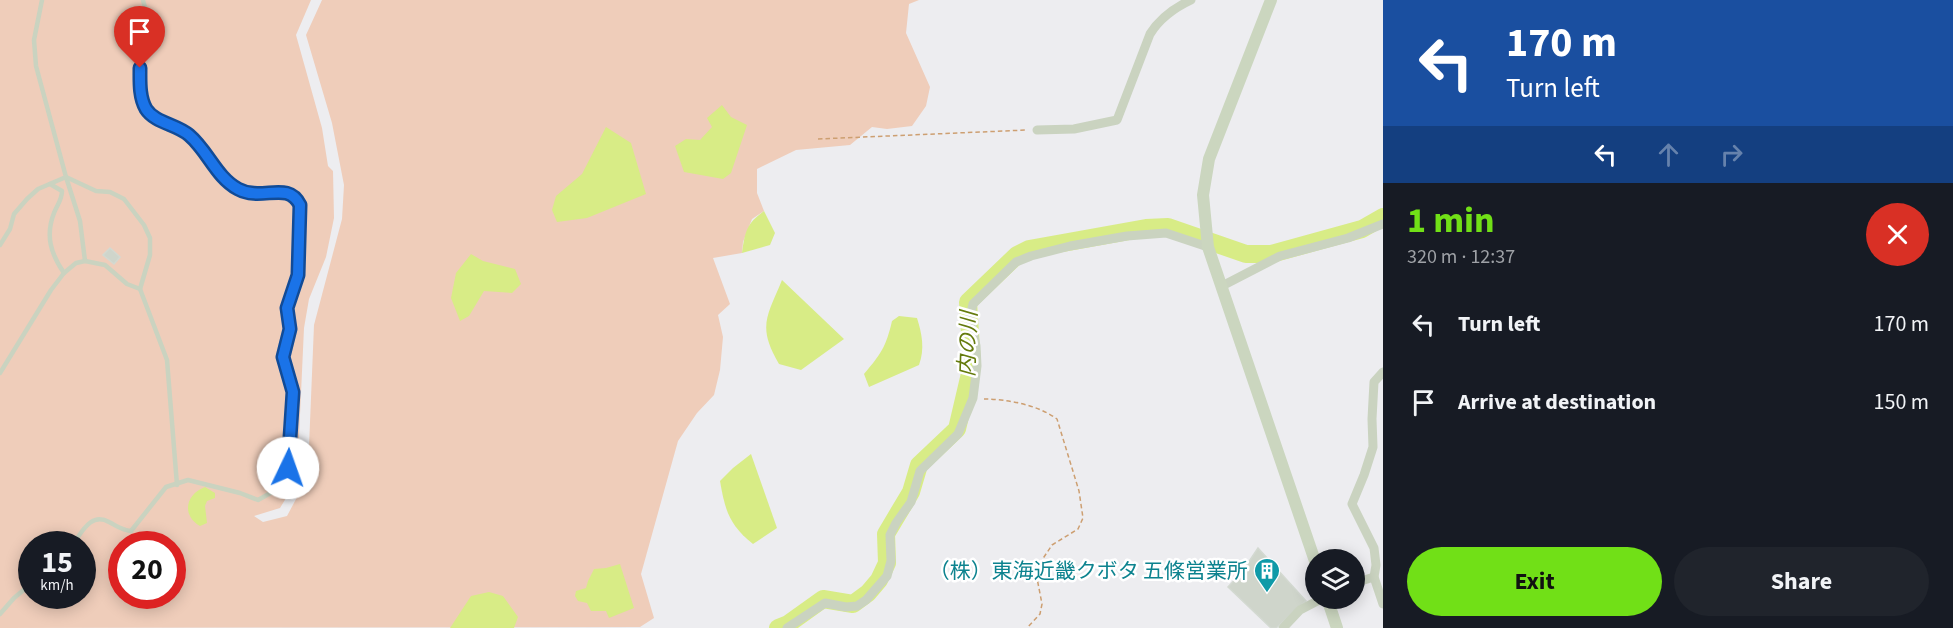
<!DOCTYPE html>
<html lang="en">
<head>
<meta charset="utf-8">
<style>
  :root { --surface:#171b24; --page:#20242c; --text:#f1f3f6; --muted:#9ea1a6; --accent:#71e017 }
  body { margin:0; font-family:"Source Sans 3","Noto Sans JP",sans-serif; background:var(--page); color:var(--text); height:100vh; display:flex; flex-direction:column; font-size:22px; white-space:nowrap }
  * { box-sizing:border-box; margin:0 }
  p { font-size:20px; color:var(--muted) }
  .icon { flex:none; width:33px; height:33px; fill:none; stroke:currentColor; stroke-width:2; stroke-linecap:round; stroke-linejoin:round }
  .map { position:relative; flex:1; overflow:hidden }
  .drawer { display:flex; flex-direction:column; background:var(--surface); width:570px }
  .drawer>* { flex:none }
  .banner { background:#1a4fa0; color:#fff; overflow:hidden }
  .buttons { position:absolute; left:1305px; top:549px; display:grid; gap:12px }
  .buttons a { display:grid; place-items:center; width:60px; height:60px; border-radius:50%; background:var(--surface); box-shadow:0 3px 15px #0003; font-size:30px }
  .speed { position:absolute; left:18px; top:531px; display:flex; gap:12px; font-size:30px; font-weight:700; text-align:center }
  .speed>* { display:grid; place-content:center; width:78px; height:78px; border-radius:50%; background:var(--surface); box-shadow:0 3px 15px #0003; line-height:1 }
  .speed small { font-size:15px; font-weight:400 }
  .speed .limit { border:9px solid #d22; background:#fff; color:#111 }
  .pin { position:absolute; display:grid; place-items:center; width:51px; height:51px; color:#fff; margin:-62px -26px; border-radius:50% 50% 50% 0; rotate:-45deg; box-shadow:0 0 6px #0007 }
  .pin .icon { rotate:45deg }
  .me { position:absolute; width:66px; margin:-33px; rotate:3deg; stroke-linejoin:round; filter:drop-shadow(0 0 4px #0008) }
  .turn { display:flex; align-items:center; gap:21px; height:126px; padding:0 24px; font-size:27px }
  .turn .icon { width:78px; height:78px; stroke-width:2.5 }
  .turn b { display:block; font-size:42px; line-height:51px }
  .lanes { display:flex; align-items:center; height:57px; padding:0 24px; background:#0003; justify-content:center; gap:30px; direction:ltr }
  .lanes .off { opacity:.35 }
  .round { display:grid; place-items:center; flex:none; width:63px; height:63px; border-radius:32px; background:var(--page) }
  .overview { display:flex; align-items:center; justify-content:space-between; height:102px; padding:0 24px }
  h1 { font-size:36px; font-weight:700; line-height:45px; color:var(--accent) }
  .button { display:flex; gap:12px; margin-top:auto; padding:12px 24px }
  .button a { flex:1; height:69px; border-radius:36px; background:var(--accent); color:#111; font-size:24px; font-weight:700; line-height:69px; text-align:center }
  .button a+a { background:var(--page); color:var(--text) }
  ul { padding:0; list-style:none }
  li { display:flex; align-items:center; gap:18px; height:78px; padding:0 24px }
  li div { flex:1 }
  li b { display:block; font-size:22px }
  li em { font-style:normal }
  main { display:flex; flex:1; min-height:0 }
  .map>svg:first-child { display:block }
  .green { fill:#efcdba; fill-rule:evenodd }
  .water { fill:#d8ec86 }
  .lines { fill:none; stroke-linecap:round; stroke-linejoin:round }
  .river { stroke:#d8ec86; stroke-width:18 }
  .building { fill:#cfd5cb; stroke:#d3d9d1; stroke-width:1.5 }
  .path { stroke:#cd9f71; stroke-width:1.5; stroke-dasharray:4.5 3; stroke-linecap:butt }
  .lane { stroke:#cad3c0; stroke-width:4.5 }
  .street { stroke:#cad3c0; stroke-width:9 }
  .secondary { stroke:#cbd6bf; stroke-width:12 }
  .route-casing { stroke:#114b97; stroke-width:15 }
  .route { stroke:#1a73e8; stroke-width:10 }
  .labels { text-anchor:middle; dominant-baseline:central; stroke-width:5; stroke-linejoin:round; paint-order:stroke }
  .culture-label { font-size:21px; fill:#0d838f; stroke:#fff; text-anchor:end }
  .water-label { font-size:22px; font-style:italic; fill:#657b0d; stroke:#fff }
</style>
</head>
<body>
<main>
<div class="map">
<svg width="1383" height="628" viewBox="0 0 1383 628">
  <rect width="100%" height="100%" fill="#ededf0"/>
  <!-- green -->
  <path class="green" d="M0,0h311l-15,35 26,93 6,38 5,5 1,47 -8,39 -17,42 -5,29 -7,152 -17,28 -26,8 9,6 24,-6 16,-30 5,-15 6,-146 28,-106 2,-34 -12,-62 -26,-88 16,-35h597l-10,4 -3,29 24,54 -4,19 -14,20 -25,3 -15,-2 -22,18 -54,5 -39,19v24l7,18 -12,8 -9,23 -1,11 -29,5 17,46 -12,11 5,22 -3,33 -6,25 -17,18 -19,28 -37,133 13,44 -14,9 -640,1zM32,544h50v52h-50zM122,544h50v52h-50z"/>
  <!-- water -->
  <g class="water">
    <path d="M722,105l9,12 16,8 -16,48 -8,6 -39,-7 -9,-26 11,-7 14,1 12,-13 -5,-9z"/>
    <path d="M606,127l25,16 15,51 -59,24 -30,4 -5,-12 4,-14 26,-22z"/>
    <path d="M764,211l11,22 -5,12 -28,8c3,-21 4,-29 22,-42z"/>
    <path d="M471,254l12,7 32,8 6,15 -9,9 -28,-2 -15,25 -9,5 -9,-23 5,-25z"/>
    <path d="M782,280l62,59 -43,31 -22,-6c-22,-38 -12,-47 3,-84z"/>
    <path d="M899,316l18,2c5,16 8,31 2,47l-50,22 -5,-13c17,-20 22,-27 28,-53z"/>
    <path d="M751,454l26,74 -24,16c-24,-19 -28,-34 -33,-63l13,-13z"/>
    <path d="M205,487l10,6v5l-8,3 -2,5 2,17 -7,3c-19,-11 -14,-32 5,-39z"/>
    <path d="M620,564l14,44 -25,10 -3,-7h-15l-4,-8 -9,-2 -3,-5 1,-5 10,-3 2,-7 6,-12 12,-1z"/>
    <path d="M489,592l14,4 15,21 -4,11h-64l21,-32z"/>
  </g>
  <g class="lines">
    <!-- river -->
    <path class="river" d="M778,628l10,-4 35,-25 30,5 15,-11 11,-13 8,-17 -1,-29 25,-42 8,-27 38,-36 15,-64 -4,-63 49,-47 12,-6 117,-21 22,-1 78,27h25l91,-25 21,-12"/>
  </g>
  <!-- building -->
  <g class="building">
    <path d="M110,248l10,9 -6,7 -11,-9z"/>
    <path d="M1258,548l48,53 -30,27h-5l-43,-41 14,-15z"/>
  </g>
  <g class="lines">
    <!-- path -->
    <g class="path">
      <path d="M818,139l209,-9"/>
      <path d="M984,399c23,0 54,6 73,20l22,72 4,27 -5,11 -26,16 -12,18 -3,15 5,26 -2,10 -13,14"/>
    </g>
    <!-- lane -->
    <g class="lane">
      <path d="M42,0l-8,40 2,26 30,111 14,44 5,40"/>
      <path d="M50,184l12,7c0,9 -5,14 -8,22 -9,23 -3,41 10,60"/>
      <path d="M0,245l10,-16 4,-15 13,-15 11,-10 28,-12 30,14 14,1 14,7 20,26 6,13v17l-10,34 27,71 10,125"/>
      <path d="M0,373l51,-83 13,-17 12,-10 9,-2 20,4 22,19 13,5"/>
      <path d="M73,544c9,-12 18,-32 36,-22 8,4 12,8 22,9l35,-44 22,-7 52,13 18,7 16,-9 8,-9 6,-14 5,-76 -10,-35 7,-28 -3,-21 12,-33 1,-70c-11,-23 -35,-7 -57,-14 -27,-10 -34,-42 -56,-58 -14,-11 -37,-12 -44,-30 -5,-15 -5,-36 -1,-50 2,-7 7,-15 8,-22 1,-9 -5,-22 -7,-31"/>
      <path d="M0,614l14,-16 18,-15"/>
    </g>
    <!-- street -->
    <g class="street">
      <path d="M1037,130l37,-1 43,-9 33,-86c10,-16 24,-26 41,-34"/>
      <path d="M1222,286l58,-30 68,-18 35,-14"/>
      <path d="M1383,372l-9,10 -2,37 1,28 -9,28 -12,29 22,44 2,17 -2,12 9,27"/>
      <path d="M1354,583l20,-6"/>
      <path d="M787,628l38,-25 21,4 11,-1 9,-6 21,-24 4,-15 -1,-26 6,-12 15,-21 9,-31 38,-37 15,-36 4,-32 -1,-20 -6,-29 3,-13 43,-42 15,-6 39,-10 57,-10 39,-3 42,14"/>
      <path d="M1283,628l17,-18 23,-12"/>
    </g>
    <!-- secondary -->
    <g class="secondary">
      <path d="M1271,0l-62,159 -6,36 5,52 108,317"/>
      <path d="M1327,598l10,30"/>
    </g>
  </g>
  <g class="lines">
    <defs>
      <path id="route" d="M140,68c0,13 -1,29 6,41 9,14 30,15 43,26 19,16 27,42 49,54 24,13 50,-9 62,16l-2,70 -11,33 3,21 -7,28 10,35 -5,76"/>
    </defs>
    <!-- route casing -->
    <use href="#route" class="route-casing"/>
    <!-- route -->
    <use href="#route" class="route"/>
  </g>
  <!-- icons -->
  <defs>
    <symbol id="building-pin" viewBox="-11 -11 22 30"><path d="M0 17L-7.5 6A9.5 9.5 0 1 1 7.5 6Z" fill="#0f9aa8" stroke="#fff"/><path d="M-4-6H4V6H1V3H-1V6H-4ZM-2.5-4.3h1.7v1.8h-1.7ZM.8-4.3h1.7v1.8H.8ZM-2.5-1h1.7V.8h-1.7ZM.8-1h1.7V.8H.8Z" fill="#fff"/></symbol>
  </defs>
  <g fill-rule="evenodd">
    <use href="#building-pin" x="1252" y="556" width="30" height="40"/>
  </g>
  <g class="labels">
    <!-- culture labels -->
    <g class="culture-label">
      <text x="1248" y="571">（株）東海近畿クボタ 五條営業所</text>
    </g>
    <!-- water labels -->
    <g class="water-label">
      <text transform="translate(968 344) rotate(-88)">内の川</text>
    </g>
  </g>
</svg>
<div class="buttons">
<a><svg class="icon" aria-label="layers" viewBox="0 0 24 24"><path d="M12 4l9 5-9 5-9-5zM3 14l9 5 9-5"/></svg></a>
</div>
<div class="speed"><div>15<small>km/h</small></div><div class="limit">20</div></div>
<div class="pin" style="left:140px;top:68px;background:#d93025"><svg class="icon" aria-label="arrive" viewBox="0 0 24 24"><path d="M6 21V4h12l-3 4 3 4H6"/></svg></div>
<svg class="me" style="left:288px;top:468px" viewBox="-20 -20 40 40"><circle r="19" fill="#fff"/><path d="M0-13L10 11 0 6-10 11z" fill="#1a73e8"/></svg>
</div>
<section class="drawer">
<div class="banner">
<div class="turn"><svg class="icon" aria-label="left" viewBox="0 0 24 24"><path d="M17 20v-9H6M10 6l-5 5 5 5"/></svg><div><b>170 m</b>Turn left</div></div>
<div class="lanes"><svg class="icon" aria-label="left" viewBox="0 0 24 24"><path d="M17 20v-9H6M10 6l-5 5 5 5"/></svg><svg class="icon off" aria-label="ahead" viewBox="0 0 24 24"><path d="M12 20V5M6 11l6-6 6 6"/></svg><svg class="icon off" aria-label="right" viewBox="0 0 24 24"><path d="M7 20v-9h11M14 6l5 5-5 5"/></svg></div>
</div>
<div class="overview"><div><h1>1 min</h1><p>320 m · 12:37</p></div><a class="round" style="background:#d93025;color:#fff"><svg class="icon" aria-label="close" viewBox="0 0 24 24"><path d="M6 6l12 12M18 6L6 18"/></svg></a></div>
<ul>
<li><svg class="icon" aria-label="left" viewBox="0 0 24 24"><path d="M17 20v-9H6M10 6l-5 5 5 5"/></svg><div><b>Turn left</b></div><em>170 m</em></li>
<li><svg class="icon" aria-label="arrive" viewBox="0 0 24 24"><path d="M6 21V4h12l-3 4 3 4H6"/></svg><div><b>Arrive at destination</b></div><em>150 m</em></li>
</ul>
<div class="button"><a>Exit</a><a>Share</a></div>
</section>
</main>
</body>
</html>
